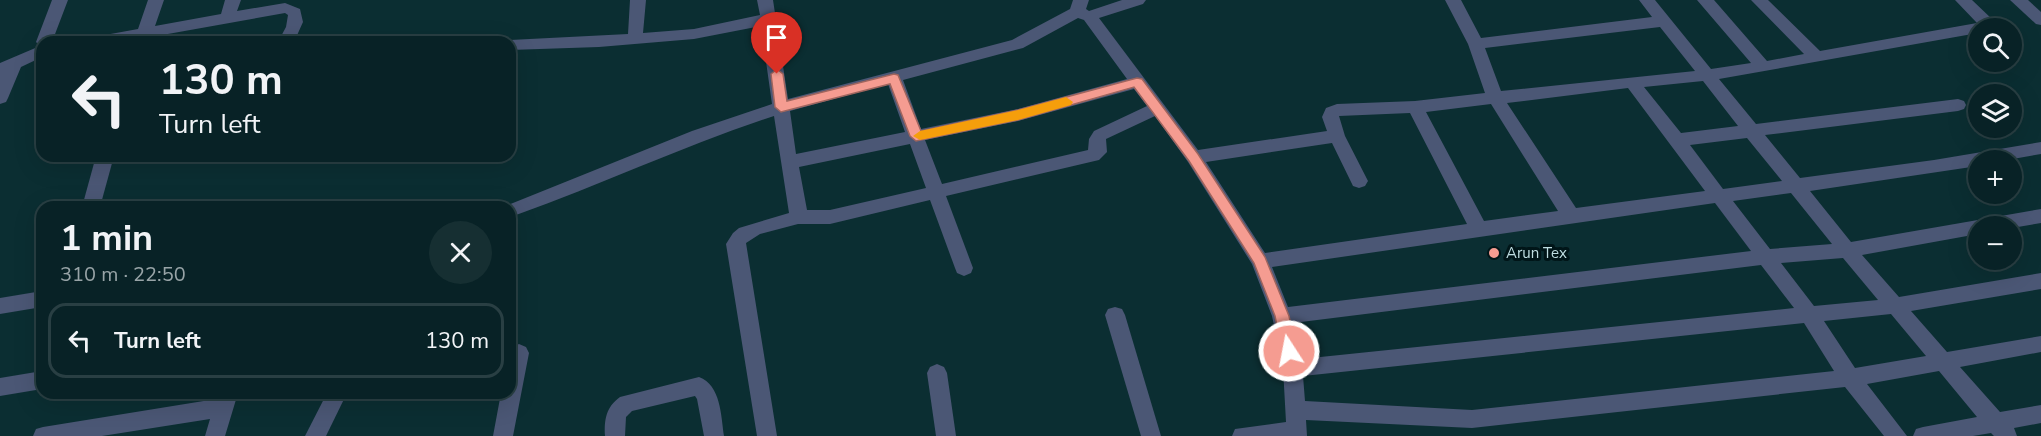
<!DOCTYPE html>
<html lang="en">
<head>
<meta charset="utf-8">
<style>
  :root { --surface:#082226; --page:#162f32; --text:#f1f3f6; --muted:#98a4a7; --line:#293f43 }
  body { margin:0; font-family:"Nunito Sans",sans-serif; background:var(--page); color:var(--text); height:100vh; display:flex; flex-direction:column; font-size:22px; white-space:nowrap }
  * { box-sizing:border-box; margin:0 }
  p { font-size:20px; color:var(--muted) }
  .icon { flex:none; width:33px; height:33px; fill:none; stroke:currentColor; stroke-width:2; stroke-linecap:round; stroke-linejoin:round }
  .map { position:relative; flex:1; overflow:hidden }
  .panel { position:absolute; left:36px; top:201px; width:480px; height:198px; display:flex; flex-direction:column; background:var(--surface); border-radius:18px; box-shadow:0 6px 24px #0002,0 0 0 2px var(--line) }
  .panel>* { flex:none }
  .top-card { position:absolute; left:36px; top:36px; width:480px; height:126px; border-radius:18px; box-shadow:0 6px 24px #0002,0 0 0 2px var(--line); background:#082226; color:var(--text); overflow:hidden }
  .buttons { position:absolute; left:1968px; top:18px; display:grid; gap:12px }
  .buttons a { display:grid; place-items:center; width:54px; height:54px; border-radius:50%; background:var(--surface); box-shadow:0 6px 24px #0002,0 0 0 2px var(--line); font-size:30px }
  .pin { position:absolute; display:grid; place-items:center; width:51px; height:51px; color:#fff; margin:-62px -26px; border-radius:50% 50% 50% 0; rotate:-45deg; box-shadow:0 0 6px #0007 }
  .pin .icon { rotate:45deg }
  .me { position:absolute; width:66px; margin:-33px; rotate:349deg; stroke-linejoin:round; filter:drop-shadow(0 0 4px #0008) }
  .turn { display:flex; align-items:center; gap:21px; height:126px; padding:0 24px; font-size:27px }
  .turn .icon { width:78px; height:78px; stroke-width:2.5 }
  .turn b { display:block; font-size:42px; line-height:51px }
  .round { display:grid; place-items:center; flex:none; width:63px; height:63px; border-radius:32px; background:var(--page) }
  .headline { display:flex; align-items:center; justify-content:space-between; height:102px; padding:0 24px }
  h1 { font-size:36px; font-weight:700; line-height:45px }
  ul { padding:0; list-style:none }
  li { display:flex; align-items:center; gap:18px; height:75px; margin:0 12px 9px; padding:0 12px; border:3px solid var(--line); border-radius:18px }
  li div { flex:1 }
  li b { display:block; font-size:22px }
  li em { font-style:normal }
  .map>svg:first-child { display:block }
  .lines { fill:none; stroke-linecap:round; stroke-linejoin:round }
  .minor { fill:#4b5775; fill-rule:evenodd }
  .route { fill:#f59c91; stroke:#9f655e; stroke-width:1.5 }
  .slow { fill:#f59e0b }
  .poi-dot { fill:#f59c91; stroke:#001518; stroke-width:2 }
  .labels { text-anchor:middle; dominant-baseline:central; stroke-width:6; stroke-linejoin:round; paint-order:stroke }
  .poi-label { font-size:15px; fill:#bfdee2; stroke:#001518; text-anchor:start }
</style>
</head>
<body>
<div class="map">
<svg width="2041" height="436" viewBox="0 0 2041 436">
  <rect width="100%" height="100%" fill="#0b2e32"/>
  <g class="lines">
    <!-- minor -->
    <g class="minor">
      <path d="M52,0h16l-16,42h-10v15l-21,10 -13,31 -2,4 -6,2v-41l40,-17 -4,-4z"/>
      <path d="M148,0h16l-9,26 66,-12 4,-14h16l-4,11 48,-8 15,6 3,13 -9,20h-16l8,-15 2,-12 -3,-2 -134,24 -2,5h-63l2,-4 6,-1 44,-8z"/>
      <path d="M630,0h16l-3,33 51,-4 66,-14 -3,-15h16l15,99 224,-59 58,-31 3,-9h16l-3,9 3,2 33,-11h24l-3,4 -44,14 99,132 129,-19 -5,-14 4,-9 11,-4 78,-3 70,-8 -17,-49 -23,-44h16l20,38 171,-21 -13,-17h16l56,69 40,-6 -54,-63h17l53,61 37,-7 -53,-54h17l52,51 157,-28 -22,-23h17l21,20 -2,8h-13v5l-259,46 37,45 202,-25 6,2 2,4 -2,4 -6,2 -193,24 35,43 134,-18 107,-18v12l-34,6h-29v6l-168,25 41,51 190,-33v14l-29,5 -34,-2v8l-116,21 37,42 142,-24v16l-130,22 36,41 94,-16v16l-81,15 40,45 41,-7v18l-27,5 3,8h-23l-3,-3 -18,3h-60l3,-7 7,-2 54,-10 -38,-46 -72,13 40,52h-23l-39,-49 -373,41 -166,-8 1,16h-75l3,-7 51,-7 -3,-54 -11,-52 -20,-52 -64,-102 -33,-46 -49,23 1,13 -8,8 -153,36 27,72 -2,5 -7,3 -7,-3 -2,-5 -25,-68 -100,24h-32l-38,10 -14,9 31,193h-20l-31,-192 7,-11 6,-5 50,-15 -15,-97c-88,29 -171,68 -258,99l-6,2v-10h-7l189,-76 80,-27 -11,-78 -67,13 -95,8 -89,3v-8h-6l6,-2 118,-6zM1078,18l6,2 43,59 -109,30 -97,20 -18,-49 120,-32zM1660,27l35,44 -194,20 -16,-43zM1703,81l35,45 -57,7 -37,-46zM888,84l17,48 -109,22 -6,-43zM1628,88l77,103 -129,17 -69,-105zM1134,89l13,17 -53,25 -5,8 -1,11 -146,34 -17,-44 93,-19zM1491,104l67,107 -74,10 -58,-109zM1410,113l57,111 -202,29 -59,-91 126,-19 21,43 6,2 6,-2 3,-5 -23,-45 -6,-20zM1747,138l35,43 -59,8 -33,-44zM910,144l16,44 -96,22h-23l-8,-43zM1791,193l41,51 -62,5 -37,-48zM1715,203l36,48 -463,56 -16,-40zM1843,258l35,42 -64,6 -33,-43zM1761,265l33,43 -493,51 -8,-36zM1891,314l35,42 -71,12 -31,-47zM1804,323l30,48 -362,39 -167,-9 -2,-25z"/>
      <path d="M2010,0h18l13,12v13l-5,-1z"/>
      <path d="M96,156h18l-14,51h-18z"/>
      <path d="M42,291v16l-42,7v-16z"/>
      <path d="M1115,307l7,2 3,6 36,121h-20l-36,-121 3,-6z"/>
      <path d="M519,344l7,3 3,6 -16,83h-20l8,-43h9v-42l2,-4z"/>
      <path d="M937,364l7,3 3,6 9,63h-20l-9,-63 3,-6z"/>
      <path d="M42,371v18l-42,7v-18z"/>
      <path d="M699,377c22,8 22,39 25,59h-20l-7,-37 -2,-3 -63,15 -6,6 -1,19h-20c-1,-16 1,-29 15,-39z"/>
      <path d="M218,393h20l-13,43h-20l5,-17 -108,17h-69l3,-7 7,-2 173,-28z"/>
      <path d="M327,393h20l-21,43h-21z"/>
    </g>
  </g>
  <!-- route -->
  <path class="route" d="M777,69l6,5 4,27 107,-27 4,1 23,56 97,-21 119,-32 5,1 56,75 67,103 24,59 8,35 -3,5 -5,1 -5,-1 -2,-5 -7,-35 -21,-53 -65,-102 -55,-74 -116,33 -102,21 -6,-5 -20,-52 -109,28 -6,-5 -4,-33z"/>
  <!-- slow -->
  <path class="slow" d="M1066,97l7,5 -2,3 -53,15 -98,20 -7,-4 7,-5 98,-21z"/>
  <!-- markers -->
  <circle class="poi-dot" cx="1494" cy="253" r="6"/>
  <g class="labels">
    <!-- poi labels -->
    <g class="poi-label">
      <text x="1506" y="253">Arun Tex</text>
    </g>
  </g>
</svg>
<div class="buttons">
<a><svg class="icon" aria-label="search" viewBox="0 0 24 24"><circle cx="10" cy="10" r="6"/><path d="M15 15l6 6"/></svg></a>
<a><svg class="icon" aria-label="layers" viewBox="0 0 24 24"><path d="M12 4l9 5-9 5-9-5zM3 14l9 5 9-5"/></svg></a>
<a>+</a>
<a>−</a>
</div>
<div class="pin" style="left:777px;top:74px;background:#d93025"><svg class="icon" aria-label="arrive" viewBox="0 0 24 24"><path d="M6 21V4h12l-3 4 3 4H6"/></svg></div>
<svg class="me" style="left:1289px;top:351px" viewBox="-20 -20 40 40"><circle r="17" fill="#f59c91" stroke="#fff" stroke-width="3"/><path d="M0-11L8 9 0 5-8 9z" fill="#fff"/></svg>
<div class="top-card">
<div class="turn"><svg class="icon" aria-label="left" viewBox="0 0 24 24"><path d="M17 20v-9H6M10 6l-5 5 5 5"/></svg><div><b>130 m</b>Turn left</div></div>
</div>
<section class="panel">
<div class="headline"><div><h1>1 min</h1><p>310 m · 22:50</p></div><a class="round"><svg class="icon" aria-label="close" viewBox="0 0 24 24"><path d="M6 6l12 12M18 6L6 18"/></svg></a></div>
<ul>
<li><svg class="icon" aria-label="left" viewBox="0 0 24 24"><path d="M17 20v-9H6M10 6l-5 5 5 5"/></svg><div><b>Turn left</b></div><em>130 m</em></li>
</ul>
</section>
</div>
</body>
</html>
